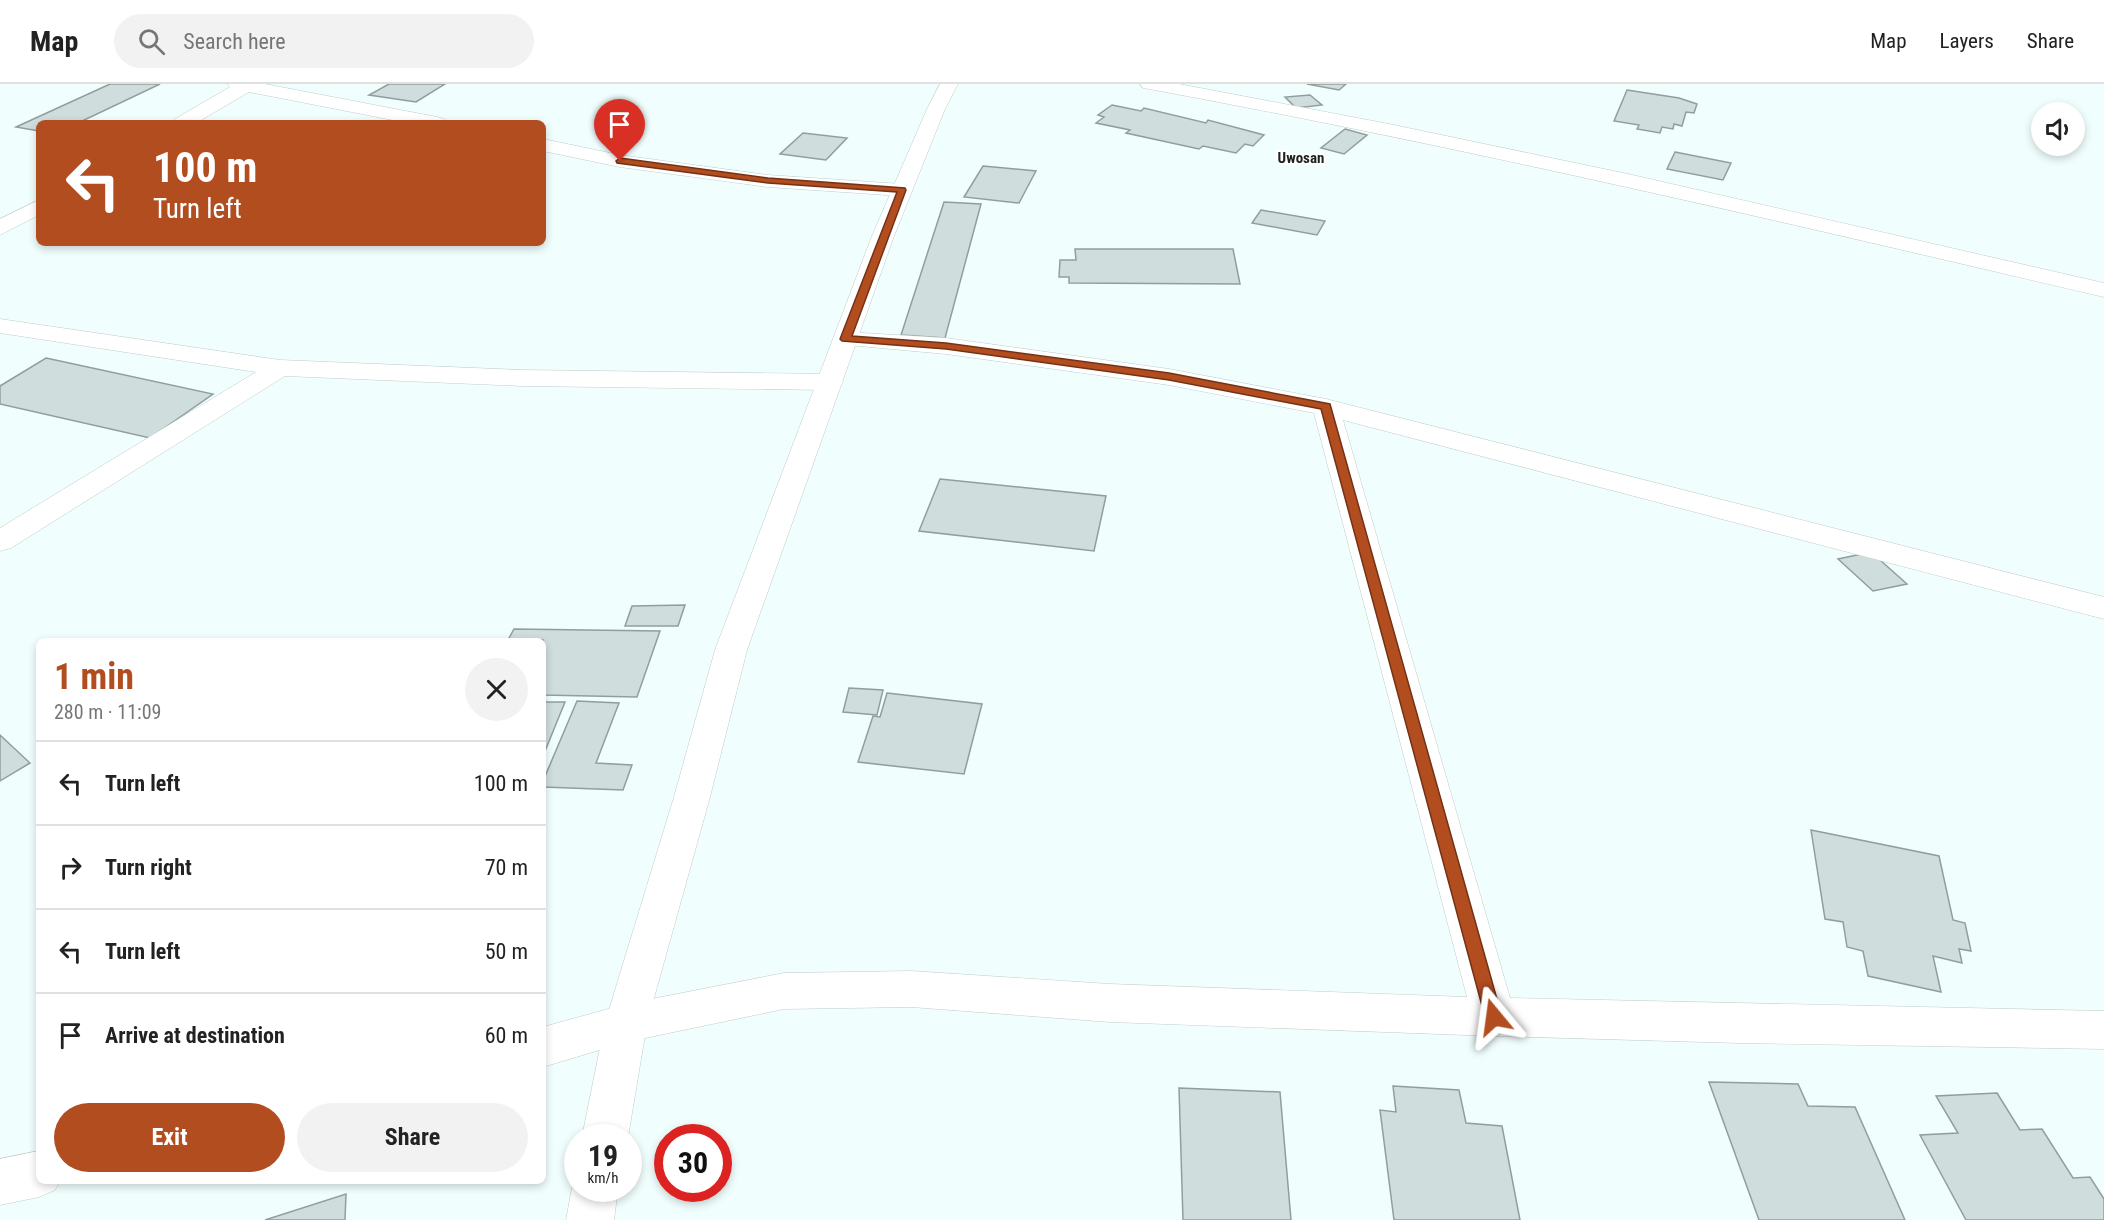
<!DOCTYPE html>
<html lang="en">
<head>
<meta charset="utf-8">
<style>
  :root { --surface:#fff; --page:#f2f2f2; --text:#222; --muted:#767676; --line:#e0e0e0; --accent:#b24d20 }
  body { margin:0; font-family:"Roboto Condensed",sans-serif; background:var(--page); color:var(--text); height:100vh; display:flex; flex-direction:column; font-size:22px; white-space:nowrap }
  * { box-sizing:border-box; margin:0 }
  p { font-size:20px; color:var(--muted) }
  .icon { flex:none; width:33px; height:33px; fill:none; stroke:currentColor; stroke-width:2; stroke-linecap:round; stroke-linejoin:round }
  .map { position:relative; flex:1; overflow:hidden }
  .details { position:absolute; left:36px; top:554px; width:510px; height:546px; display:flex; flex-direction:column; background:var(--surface); border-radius:9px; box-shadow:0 3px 9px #0003 }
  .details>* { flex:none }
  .hud { position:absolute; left:36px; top:36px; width:510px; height:126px; border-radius:9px; box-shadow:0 3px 9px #0003; background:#b24d20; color:#fff; overflow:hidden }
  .controls { position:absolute; left:2031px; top:18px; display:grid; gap:12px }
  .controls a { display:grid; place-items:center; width:54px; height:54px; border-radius:50%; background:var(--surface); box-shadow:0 3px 9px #0003; font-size:30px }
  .speed { position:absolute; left:564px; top:1040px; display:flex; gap:12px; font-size:30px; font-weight:700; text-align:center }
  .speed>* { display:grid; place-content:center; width:78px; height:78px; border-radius:50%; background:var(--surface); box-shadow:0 3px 9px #0003; line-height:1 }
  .speed small { font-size:15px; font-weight:400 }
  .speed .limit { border:9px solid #d22; background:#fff; color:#111 }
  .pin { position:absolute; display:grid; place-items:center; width:51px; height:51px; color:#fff; margin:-62px -26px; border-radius:50% 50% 50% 0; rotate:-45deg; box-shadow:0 0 6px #0007 }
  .pin .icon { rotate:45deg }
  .me { position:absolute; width:66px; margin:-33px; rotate:344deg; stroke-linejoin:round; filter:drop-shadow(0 0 4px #0008) }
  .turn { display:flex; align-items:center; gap:21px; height:126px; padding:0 18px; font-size:27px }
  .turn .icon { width:78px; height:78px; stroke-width:2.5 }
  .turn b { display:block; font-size:42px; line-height:51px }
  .round { display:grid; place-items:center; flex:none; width:63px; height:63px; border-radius:32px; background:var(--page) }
  .headline { display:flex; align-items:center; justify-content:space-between; height:102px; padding:0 18px }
  h1 { font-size:36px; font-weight:700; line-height:45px; color:var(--accent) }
  .cta { display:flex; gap:12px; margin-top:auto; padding:12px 18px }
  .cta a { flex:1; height:69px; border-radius:36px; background:var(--accent); color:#fff; font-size:24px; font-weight:700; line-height:69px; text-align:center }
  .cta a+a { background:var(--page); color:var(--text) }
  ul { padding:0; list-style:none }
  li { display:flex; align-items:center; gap:18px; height:84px; padding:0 18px; border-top:2px solid var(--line) }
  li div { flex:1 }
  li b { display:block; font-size:22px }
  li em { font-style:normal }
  header { display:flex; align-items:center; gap:36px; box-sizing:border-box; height:84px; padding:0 30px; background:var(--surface); border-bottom:2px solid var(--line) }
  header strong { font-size:28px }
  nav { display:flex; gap:33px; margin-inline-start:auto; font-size:21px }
  .search { width:420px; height:54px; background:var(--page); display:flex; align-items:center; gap:15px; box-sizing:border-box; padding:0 21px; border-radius:33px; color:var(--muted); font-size:22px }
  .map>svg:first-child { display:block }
  .building { fill:#d0dddd; stroke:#919e9d; stroke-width:1.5 }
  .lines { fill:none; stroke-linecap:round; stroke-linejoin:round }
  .minor-casing { stroke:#bfcccb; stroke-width:1 }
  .tertiary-casing { stroke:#bfcccb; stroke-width:1 }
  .minor { fill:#fff; fill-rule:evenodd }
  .tertiary { fill:#fff; fill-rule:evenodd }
  .route { fill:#b24d20; stroke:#743215; stroke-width:1.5 }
  .labels { text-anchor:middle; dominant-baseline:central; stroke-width:4.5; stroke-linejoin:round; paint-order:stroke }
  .far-quarter-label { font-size:15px; font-weight:bold; fill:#1c2121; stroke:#fff }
</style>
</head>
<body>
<header>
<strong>Map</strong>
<div class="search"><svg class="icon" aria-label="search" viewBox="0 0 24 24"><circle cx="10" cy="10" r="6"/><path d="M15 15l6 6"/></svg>Search here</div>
<nav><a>Map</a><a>Layers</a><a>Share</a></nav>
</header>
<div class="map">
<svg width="2104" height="1136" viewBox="0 0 2104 1136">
  <rect width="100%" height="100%" fill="#f0fefd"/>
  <!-- building -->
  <g class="building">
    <path d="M110,0h50l-82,39h-39v8l-23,-4z"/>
    <path d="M389,0h56l-29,18 -47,-7z"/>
    <path d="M1307,0h39l-7,6z"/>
    <path d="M1627,6l52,8 18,6 -3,9 -8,-1 -4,14 -8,-2 -1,5 -11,-2 -2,6 -23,-4 2,-4 -25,-4z"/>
    <path d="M1310,11l12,10 -26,3 -11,-11z"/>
    <path d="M1112,21l29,6 3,-3 62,15 2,-3 56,15 -11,11 -8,-2 -9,9 -33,-7 -4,3 -73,-16 4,-3 -34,-7 8,-6 -6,-2z"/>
    <path d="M1345,45l22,6 -23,19 -23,-6z"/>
    <path d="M803,49l44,5 -21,22 -46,-6z"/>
    <path d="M1675,68l56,11 -8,17 -56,-11z"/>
    <path d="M983,82l53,5 -17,32 -55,-6z"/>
    <path d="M944,118l37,2 -36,134 -44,-3z"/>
    <path d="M1261,126l64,11 -8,14 -65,-12z"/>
    <path d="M1075,165h158l7,35 -171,-1v-6h-10l1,-17h16z"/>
    <path d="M46,274l167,36 -63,44 -150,-34v-18z"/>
    <path d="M940,395l166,17 -12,55 -175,-20z"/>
    <path d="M1871,468l36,32 -34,7 -35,-32z"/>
    <path d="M685,521l-7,21h-53l7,-20z"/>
    <path d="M514,545l146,2 -23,66 -94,-2v-55h-35z"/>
    <path d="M849,604l34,2 -6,25 -34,-3z"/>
    <path d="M887,609l95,11 -18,70 -106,-12 15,-46 7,1z"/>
    <path d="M577,617l42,2 -23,60 36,2 -9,25 -80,-3v-6z"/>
    <path d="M543,618h22l-22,54z"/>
    <path d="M0,651l30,28 -30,18z"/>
    <path d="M1811,746l128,26 14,64 12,3 6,28 -12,-2 3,14 -29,-7 8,36 -73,-16 -5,-25 -16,-4 -4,-25 -18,-3z"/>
    <path d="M1709,998l89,2 10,22 47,1 50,113h-146z"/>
    <path d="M1393,1002l66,4 7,33 36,3 18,94h-126l-14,-110 16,2z"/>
    <path d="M1179,1004l101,4 11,128h-108z"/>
    <path d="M1997,1009l23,37 22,-1 31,49 17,-1 14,22v21h-138l-46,-85 38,-2 -22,-37z"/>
    <path d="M346,1110l-1,26h-80z"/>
  </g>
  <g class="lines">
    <defs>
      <g id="minor">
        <path d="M228,0h37l172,33 7,2 3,4h-39l-159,-31 -53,31h-24l3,-4 55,-32z"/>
        <path d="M1140,0h39l210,40 239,50 476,109v14c-317,-74 -634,-149 -955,-208l-6,-1z"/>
        <path d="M543,55l77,16 148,20 134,9 7,2 3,4 -3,4 -7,2 -134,-9 -148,-20 -77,-16z"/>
        <path d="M39,116v15l-39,20v-16z"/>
        <path d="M0,235l280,41 243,10 307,4 9,2 4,6 -4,6 -9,2 -307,-4 -238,-10 -274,172 -11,3v-23l256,-156 -256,-39z"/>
        <path d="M846,248l100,6 223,31 157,30 778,198v22l-761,-199 167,578 594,13v38l-365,-6 -245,-7 -384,-14 -199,-15 -127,2 -158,33 -83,25v-40l83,-23 158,-31 127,-2 199,13 357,13 -153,-584 -145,-28 -223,-31 -109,-10 -3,-5 3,-5z"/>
        <path d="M39,1067v29h21l-5,10 -16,7 -39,8v-46z"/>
      </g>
      <g id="tertiary">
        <path d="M940,0h18l-13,25 -51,127 -147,414 -37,147 -63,226 -19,114h-46l23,-114 69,-226 41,-147 157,-414 55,-127z"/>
        <path d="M578,1090v14h40l-4,32h-48l6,-32z"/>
      </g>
    </defs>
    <!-- minor casing -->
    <use href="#minor" class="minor-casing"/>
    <!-- tertiary casing -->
    <use href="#tertiary" class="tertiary-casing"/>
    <!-- minor -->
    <use href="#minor" class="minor"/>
    <!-- tertiary -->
    <use href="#tertiary" class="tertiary"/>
  </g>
  <!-- route -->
  <path class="route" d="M620,74l148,20 137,10 1,2 -54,146 94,7 223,30 161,31 172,613 -2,5 -6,2 -7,-2 -2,-5 -164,-608 -152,-29 -223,-31 -104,-8 -2,-2 57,-147 -129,-9 -151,-20 -1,-2z"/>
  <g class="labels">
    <!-- far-quarter labels -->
    <g class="far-quarter-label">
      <text x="1301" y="74">Uwosan</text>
    </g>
  </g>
</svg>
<div class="controls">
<a><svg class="icon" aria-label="sound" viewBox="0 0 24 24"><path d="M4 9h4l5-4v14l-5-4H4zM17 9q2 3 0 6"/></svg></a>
</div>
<div class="speed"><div>19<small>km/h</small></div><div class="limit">30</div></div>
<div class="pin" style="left:620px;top:77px;background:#d93025"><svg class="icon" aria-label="arrive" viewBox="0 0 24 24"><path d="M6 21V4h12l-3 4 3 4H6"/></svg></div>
<svg class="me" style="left:1494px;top:933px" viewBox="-20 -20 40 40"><path d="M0-17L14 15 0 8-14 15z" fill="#b24d20" stroke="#fff" stroke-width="4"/></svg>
<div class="hud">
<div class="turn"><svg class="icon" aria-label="left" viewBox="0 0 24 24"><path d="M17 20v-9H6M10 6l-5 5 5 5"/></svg><div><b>100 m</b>Turn left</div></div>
</div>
<section class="details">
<div class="headline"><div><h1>1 min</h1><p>280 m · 11:09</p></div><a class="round"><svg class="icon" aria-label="close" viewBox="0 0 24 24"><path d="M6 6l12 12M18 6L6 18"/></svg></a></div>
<ul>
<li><svg class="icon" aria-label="left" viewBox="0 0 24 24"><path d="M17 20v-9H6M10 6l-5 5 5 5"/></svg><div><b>Turn left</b></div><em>100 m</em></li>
<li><svg class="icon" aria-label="right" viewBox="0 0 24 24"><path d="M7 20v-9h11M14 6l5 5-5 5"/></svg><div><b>Turn right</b></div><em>70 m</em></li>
<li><svg class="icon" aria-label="left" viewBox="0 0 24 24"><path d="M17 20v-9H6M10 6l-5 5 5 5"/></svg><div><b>Turn left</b></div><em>50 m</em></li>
<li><svg class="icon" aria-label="arrive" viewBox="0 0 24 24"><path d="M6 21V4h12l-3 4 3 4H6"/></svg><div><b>Arrive at destination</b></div><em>60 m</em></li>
</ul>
<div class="cta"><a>Exit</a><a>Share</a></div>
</section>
</div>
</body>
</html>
